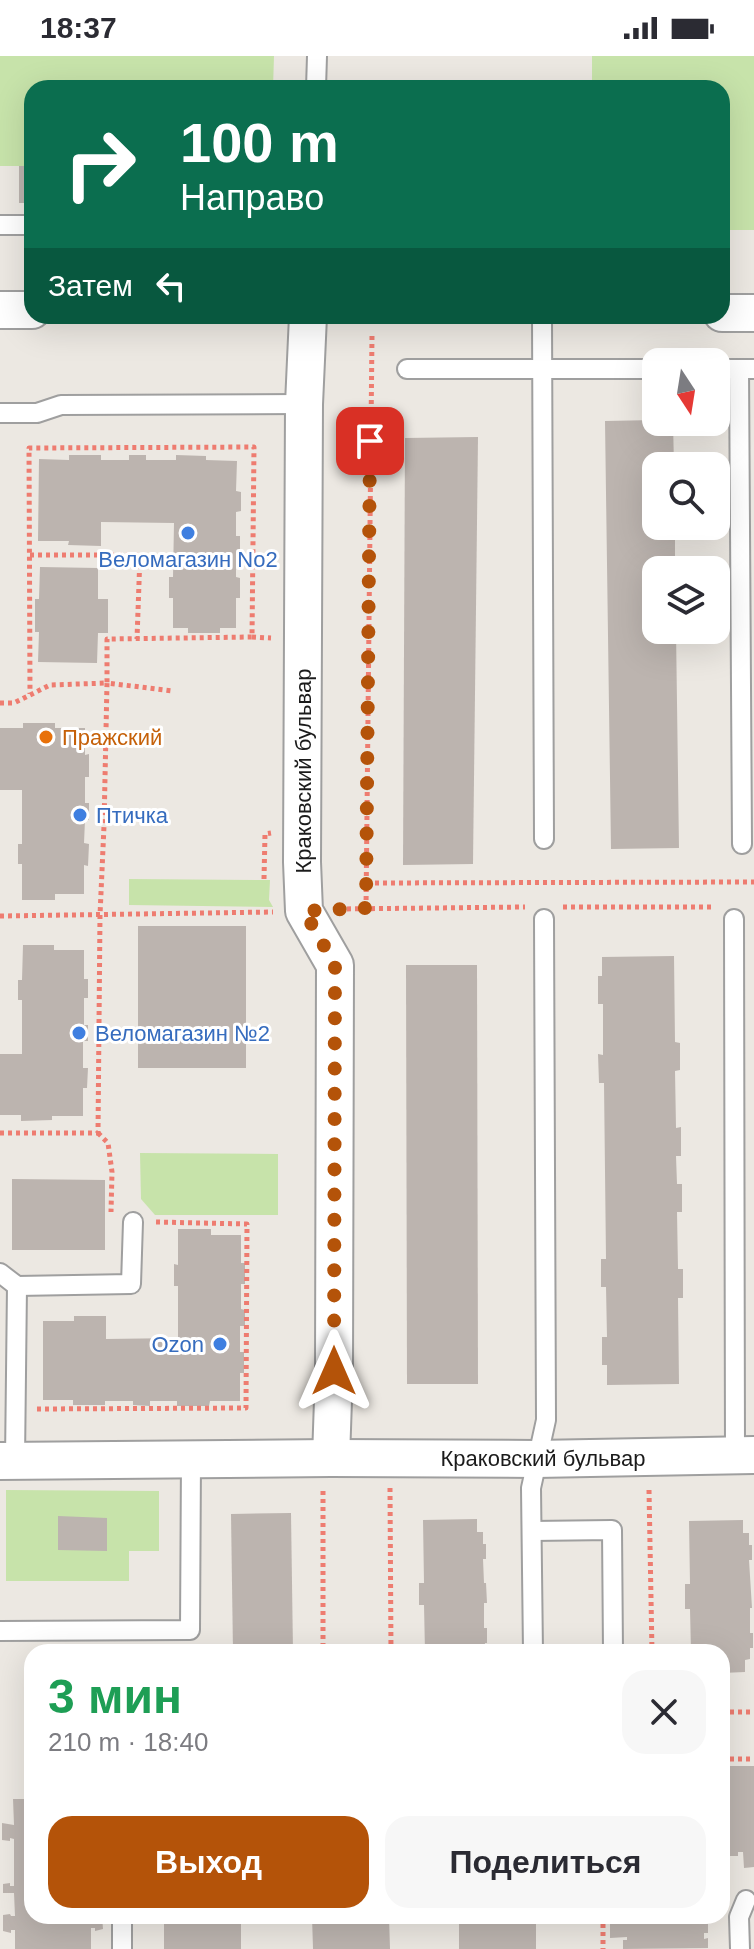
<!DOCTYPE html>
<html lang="ru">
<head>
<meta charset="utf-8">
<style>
  :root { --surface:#fff; --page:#f7f7f7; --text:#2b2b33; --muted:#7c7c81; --accent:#b45309 }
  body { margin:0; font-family:Helvetica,sans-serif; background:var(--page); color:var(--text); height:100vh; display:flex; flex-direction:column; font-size:30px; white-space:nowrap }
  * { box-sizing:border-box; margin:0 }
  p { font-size:26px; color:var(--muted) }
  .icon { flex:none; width:44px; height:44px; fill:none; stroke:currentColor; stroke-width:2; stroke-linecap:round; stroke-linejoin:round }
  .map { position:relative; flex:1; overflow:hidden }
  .side { position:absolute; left:24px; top:1588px; width:706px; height:280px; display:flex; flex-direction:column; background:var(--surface); border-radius:24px; box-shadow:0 8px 32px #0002 }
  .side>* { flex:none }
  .top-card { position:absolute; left:24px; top:24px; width:706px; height:244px; border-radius:24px; box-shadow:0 8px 32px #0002; background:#0b6e4f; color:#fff; overflow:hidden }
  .needle { width:52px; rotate:168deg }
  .buttons { position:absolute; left:642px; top:292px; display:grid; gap:16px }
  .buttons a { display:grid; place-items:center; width:88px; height:88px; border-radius:16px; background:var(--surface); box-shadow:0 8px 32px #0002; font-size:40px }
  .pin { position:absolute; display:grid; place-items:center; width:68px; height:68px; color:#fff; margin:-34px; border-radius:16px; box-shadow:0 4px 12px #0006 }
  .me { position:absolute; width:88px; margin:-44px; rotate:0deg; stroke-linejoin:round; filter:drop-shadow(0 0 6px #0008) }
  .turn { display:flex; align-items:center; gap:28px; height:168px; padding:0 24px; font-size:36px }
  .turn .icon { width:104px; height:104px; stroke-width:2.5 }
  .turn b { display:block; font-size:56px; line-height:68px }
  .then { display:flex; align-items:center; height:76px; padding:0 24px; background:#0003; gap:16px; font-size:30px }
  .round { display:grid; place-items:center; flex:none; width:84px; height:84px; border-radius:24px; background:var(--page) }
  .summary { display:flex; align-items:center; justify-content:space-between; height:136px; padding:0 24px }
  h1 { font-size:48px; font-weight:700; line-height:60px; color:#1e9e55 }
  .cta { display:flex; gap:16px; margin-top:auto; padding:16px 24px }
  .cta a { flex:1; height:92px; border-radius:24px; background:var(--accent); color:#fff; font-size:32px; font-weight:700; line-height:92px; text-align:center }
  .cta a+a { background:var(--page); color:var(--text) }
  .status { display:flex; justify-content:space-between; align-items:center; height:56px; padding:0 40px; background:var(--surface); direction:ltr }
  .status svg { height:22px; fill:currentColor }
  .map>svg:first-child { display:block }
  .grass { fill:#c7e3aa }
  .building { fill:#bcb4af }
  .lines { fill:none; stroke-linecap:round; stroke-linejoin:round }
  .lane-casing { stroke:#9f9f9f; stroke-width:22 }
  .street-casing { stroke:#9f9f9f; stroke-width:40 }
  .path { stroke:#ee7c70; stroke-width:5; stroke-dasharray:4 4; stroke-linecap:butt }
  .lane { stroke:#fff; stroke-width:18 }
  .street { stroke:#fff; stroke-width:36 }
  .route { stroke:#b45309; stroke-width:14; stroke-dasharray:0 25.2 }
  .shop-dot { fill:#3f7fe0; stroke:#fff; stroke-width:3 }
  .food-dot { fill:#e8710a; stroke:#fff; stroke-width:3 }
  .labels { text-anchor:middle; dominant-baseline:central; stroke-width:6; stroke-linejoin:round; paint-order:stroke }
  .shop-label { font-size:22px; fill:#366cbe; stroke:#fff; text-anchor:start }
  .food-label { font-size:22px; fill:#c56008; stroke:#fff; text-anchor:start }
  .street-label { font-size:22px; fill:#1b1b1b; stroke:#fff }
</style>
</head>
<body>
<div class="status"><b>18:37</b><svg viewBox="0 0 49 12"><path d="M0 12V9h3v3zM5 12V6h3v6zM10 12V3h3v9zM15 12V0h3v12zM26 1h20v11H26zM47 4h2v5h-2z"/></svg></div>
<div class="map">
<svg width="754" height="1893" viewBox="0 0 754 1893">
  <rect width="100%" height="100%" fill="#ece8e2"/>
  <!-- grass -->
  <g class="grass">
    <path d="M0,0h274l-1,32h-241v78h-32z"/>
    <path d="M592,0h162v174h-32v-142h-130z"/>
    <path d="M129,823l141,1 -1,20 4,7 -144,-2z"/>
    <path d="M140,1097l138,1v61h-123l-14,-16z"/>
    <path d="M6,1434l153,1v60h-30v30h-123z"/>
  </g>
  <!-- building -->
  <g class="building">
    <rect x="19" y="110" width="13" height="37"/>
    <path d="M656,364v2h17l1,44h-18v60h19v44h-19v60h20l3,218 -68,1 -6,-428z"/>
    <path d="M478,381l-5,427 -70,1 2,-427z"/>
    <path d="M69,399h32v5h28v-5h17v5h30v-5l30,1v4l31,1 -1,30 5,1v19l-5,1v24h4v17h-4v24l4,1v20h-4v30h-16v5h-32v-5h-15v-30h-4v-21h4l1,-54 -73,-1v24l-33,-1 1,-4h-31l1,-82 30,1z"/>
    <path d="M40,511l58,1v31h10v34h-10l-1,30 -59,-1 1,-30h-4v-33h4z"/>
    <path d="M23,667h32v5h30v27l4,-1v23h-4v26h4v17h-4l-1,23 5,1 -1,22 -4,-1v29h-29v6h-33v-36h-4v-20h4v-54h-22v-62h23z"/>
    <rect x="138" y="870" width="108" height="142"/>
    <path d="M23,889h31v5h30v29h4v19h-4v27h4v16h-5v27h5l-1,20h-4v28h-31v4l-31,1v-6h-21v-61h22v-54h-4v-20h4z"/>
    <path d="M674,900l1,86 5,1v27l-5,1 1,57 5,-1v29h-5l1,28h5v28h-5l1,57h5v29h-5l1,86 -72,1v-20h-5v-28h5l-1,-50h-5v-28h5l-2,-176h-5l-1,-29 5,1v-51h-5v-28h4v-19z"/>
    <path d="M406,909h71l1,419h-71z"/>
    <path d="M12,1123l93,1v70h-93z"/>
    <path d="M178,1173h33v6h30v28h4v21h-4v25l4,1v16h-5v26h4v21h-4v28h-30l-1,5h-32v-5h-27v5l-17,-1v-4h-28v4h-32v-5h-30v-79h31v-5h32v23l72,-1v-52h-4v-22l4,1z"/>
    <path d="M291,1457l2,139h-60l-2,-138z"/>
    <path d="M58,1460l49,2v33l-49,-1z"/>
    <path d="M477,1463v13h6v12h3v15h-3l1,24h2l1,20h-3v25h3v15h-2l-1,9h-59l-1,-47h-5v-22h5l-1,-63z"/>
    <path d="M743,1464v13h6v12h3v15h-3l3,48h-2v25h3v15h-3v11l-5,1v12l-23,1v-21h-31l-1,-43h-5v-25h5l-1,-63z"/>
    <path d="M722,1710h32v101l-10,1 -1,-16h-5v4h-10v-4h-6z"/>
    <path d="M13,1743h19v117h70l1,13 -8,2v-3h-4v21h-76v-19h-4v3l-8,-2v-16l7,-1 1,2h4l-1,-23h-11v-9l7,-1v3h4v-47l-4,-1v3l-8,-1v-17l12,2z"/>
    <rect x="164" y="1860" width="77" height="33"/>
    <path d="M312,1860h77l1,33h-77z"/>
    <rect x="459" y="1860" width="77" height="33"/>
    <path d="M610,1860h94v8h4v9h-4v6l4,-1v10l-85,1v-9h4v-3l-17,1z"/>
  </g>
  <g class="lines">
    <defs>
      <g id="lane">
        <path d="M316,32l1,-32"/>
        <path d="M0,169h32"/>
        <path d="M542,260l2,523"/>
        <path d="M407,313h249"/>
        <path d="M716,313h38"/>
        <path d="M739,313l3,475"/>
        <path d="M0,357h37l24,-8 243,-1"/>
        <path d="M734,863l1,536"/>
        <path d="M0,1217l17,13 114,-2 2,-62"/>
        <path d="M15,1404l2,-174"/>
        <path d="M532,1475l80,-1 1,122"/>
        <path d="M0,1575l190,-1 1,-171"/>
        <path d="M533,1596l-2,-164 15,-68 -2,-501"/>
        <path d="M122,1860v33"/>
        <path d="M740,1893l-1,-32 7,-17"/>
      </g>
      <g id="street">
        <path d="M0,254h32"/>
        <path d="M722,257h32"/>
        <path d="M308,260l-4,88 -2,458 2,49 31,54 -1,406 -3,87"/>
        <path d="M0,1405l331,-3 205,1 218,-4"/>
      </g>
    </defs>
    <!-- lane casing -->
    <use href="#lane" class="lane-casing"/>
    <!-- street casing -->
    <use href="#street" class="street-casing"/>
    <!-- path -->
    <g class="path">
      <path d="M30,499h110l-3,84"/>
      <path d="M252,581l19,1"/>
      <path d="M0,647h14l36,-18 57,-2v-44l145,-2 2,-190 -225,1 1,246"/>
      <path d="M264,823l1,-45 6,-1"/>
      <path d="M367,827l387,-1"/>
      <path d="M563,851h150"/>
      <path d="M366,852l6,-573"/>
      <path d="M339,853l186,-2"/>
      <path d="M0,860l273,-4"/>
      <path d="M0,1077h98l2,-218 4,-89 3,-143 66,8"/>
      <path d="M98,1077l10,10 4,29 -1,40"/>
      <path d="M37,1353l209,-1 1,-184 -92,-2"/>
      <path d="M390,1432l1,164"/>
      <path d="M649,1434l3,162"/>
      <path d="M323,1435v161"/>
      <path d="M722,1656h32"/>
      <path d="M722,1703h32"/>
      <path d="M603,1860v33"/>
    </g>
    <!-- lane -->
    <use href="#lane" class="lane"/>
    <!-- street -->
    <use href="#street" class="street"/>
  </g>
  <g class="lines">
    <!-- route -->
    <path class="route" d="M334,1315l1,-406 -31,-54 62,-3 4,-467"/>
  </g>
  <!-- markers -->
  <g class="shop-dot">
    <circle cx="188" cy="477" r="8"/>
    <circle cx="80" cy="759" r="8"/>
    <circle cx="79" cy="977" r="8"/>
    <circle cx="220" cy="1288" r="8"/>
  </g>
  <circle class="food-dot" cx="46" cy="681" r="8"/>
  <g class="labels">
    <!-- shop labels -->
    <g class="shop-label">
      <text x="188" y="503" text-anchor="middle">Веломагазин No2</text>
      <text x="96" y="759">Птичка</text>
      <text x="95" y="977">Веломагазин №2</text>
      <text x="204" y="1288" text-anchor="end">Ozon</text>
    </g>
    <!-- food labels -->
    <g class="food-label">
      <text x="62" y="681">Пражский</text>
    </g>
    <!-- street labels -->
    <g class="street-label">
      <text transform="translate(303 715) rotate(-90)">Краковский бульвар</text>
      <text x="543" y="1402">Краковский бульвар</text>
    </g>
  </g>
</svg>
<div class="buttons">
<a><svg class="needle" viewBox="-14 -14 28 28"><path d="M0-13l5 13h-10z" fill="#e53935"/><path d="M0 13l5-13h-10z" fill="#7c7c81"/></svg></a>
<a><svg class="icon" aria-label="search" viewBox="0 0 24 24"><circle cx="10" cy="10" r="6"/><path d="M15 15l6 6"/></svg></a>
<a><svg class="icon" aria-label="layers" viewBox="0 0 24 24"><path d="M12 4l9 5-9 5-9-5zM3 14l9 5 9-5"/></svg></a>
</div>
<div class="pin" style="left:370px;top:385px;background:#d93025"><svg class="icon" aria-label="arrive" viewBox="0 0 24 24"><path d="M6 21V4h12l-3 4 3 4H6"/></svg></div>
<svg class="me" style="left:334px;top:1315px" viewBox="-20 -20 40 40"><path d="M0-17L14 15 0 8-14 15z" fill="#b45309" stroke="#fff" stroke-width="4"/></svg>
<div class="top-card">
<div class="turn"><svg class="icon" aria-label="right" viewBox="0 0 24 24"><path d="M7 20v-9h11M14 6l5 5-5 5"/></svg><div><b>100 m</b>Направо</div></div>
<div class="then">Затем<svg class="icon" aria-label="left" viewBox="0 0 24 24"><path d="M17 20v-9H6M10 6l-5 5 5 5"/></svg></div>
</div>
<section class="side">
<div class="summary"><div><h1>3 мин</h1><p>210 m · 18:40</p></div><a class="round"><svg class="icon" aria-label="close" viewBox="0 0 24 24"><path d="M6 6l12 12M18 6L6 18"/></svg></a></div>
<div class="cta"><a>Выход</a><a>Поделиться</a></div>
</section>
</div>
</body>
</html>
